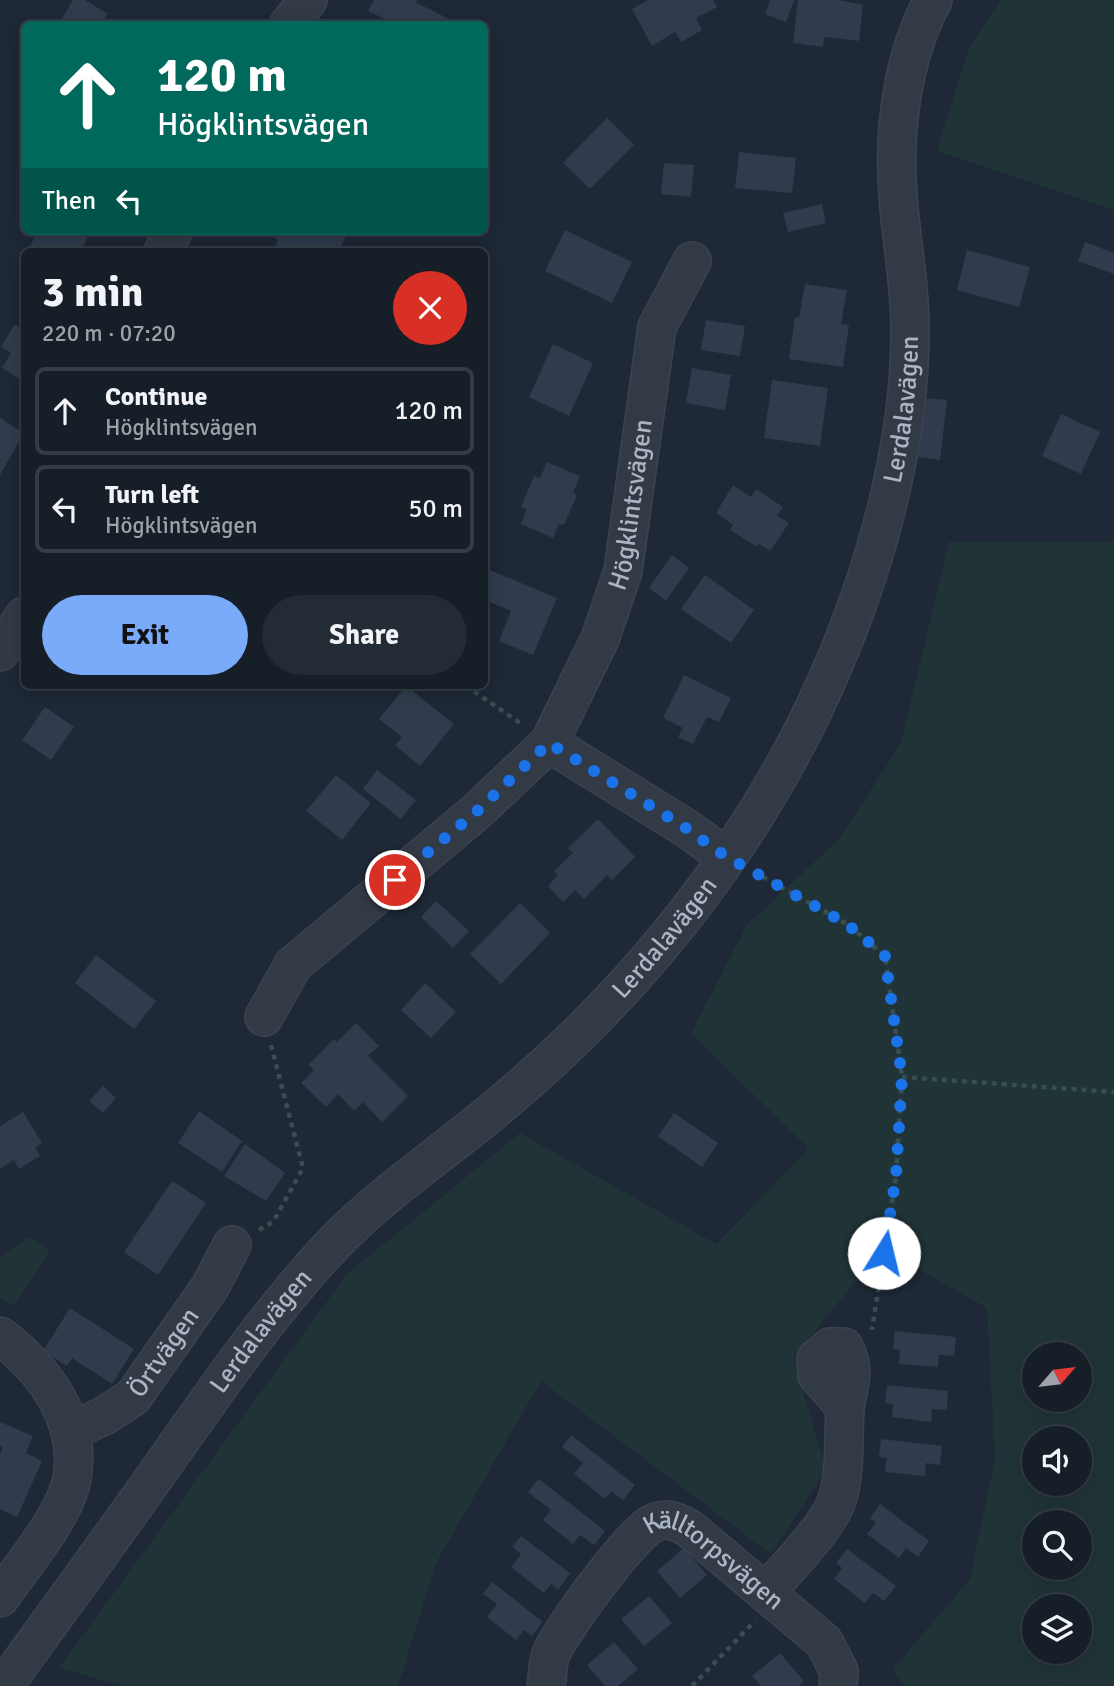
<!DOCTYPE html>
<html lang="en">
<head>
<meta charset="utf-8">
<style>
  :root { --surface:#161e28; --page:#232b34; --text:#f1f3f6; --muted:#9ea2a8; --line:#353c45; --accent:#7aabfa }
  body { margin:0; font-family:Signika,sans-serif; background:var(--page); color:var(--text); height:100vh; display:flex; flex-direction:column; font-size:26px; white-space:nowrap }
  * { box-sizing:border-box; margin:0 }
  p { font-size:23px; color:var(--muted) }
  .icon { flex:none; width:38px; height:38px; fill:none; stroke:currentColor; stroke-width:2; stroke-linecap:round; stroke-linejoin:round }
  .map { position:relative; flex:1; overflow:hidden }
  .drawer { position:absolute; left:21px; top:248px; width:467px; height:441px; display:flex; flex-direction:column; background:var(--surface); border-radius:10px; box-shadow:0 4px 18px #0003,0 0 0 2px var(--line) }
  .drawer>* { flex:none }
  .guide { position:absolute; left:21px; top:21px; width:467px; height:214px; border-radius:10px; box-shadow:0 4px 18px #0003,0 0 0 2px var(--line); background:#00695c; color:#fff; overflow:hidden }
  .needle { width:46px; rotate:62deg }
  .controls { position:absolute; left:1022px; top:1342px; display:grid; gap:14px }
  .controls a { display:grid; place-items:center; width:70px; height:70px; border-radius:50%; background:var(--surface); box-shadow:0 4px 18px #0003,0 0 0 2px var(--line); font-size:35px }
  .pin { position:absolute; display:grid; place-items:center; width:60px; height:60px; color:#fff; margin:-30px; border:4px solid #fff; border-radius:50%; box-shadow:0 2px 7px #0007 }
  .me { position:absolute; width:77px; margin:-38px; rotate:9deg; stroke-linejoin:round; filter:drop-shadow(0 0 5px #0008) }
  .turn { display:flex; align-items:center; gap:24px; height:147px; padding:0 21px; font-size:32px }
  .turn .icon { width:91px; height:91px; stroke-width:2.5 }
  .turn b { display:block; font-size:49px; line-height:60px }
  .then { display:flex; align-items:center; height:66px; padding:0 21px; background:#0003; gap:14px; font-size:26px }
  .round { display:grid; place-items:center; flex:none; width:74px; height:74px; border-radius:37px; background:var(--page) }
  .head { display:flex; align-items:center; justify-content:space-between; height:119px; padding:0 21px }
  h1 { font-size:42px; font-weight:800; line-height:52px }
  .cta { display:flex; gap:14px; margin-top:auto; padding:14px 21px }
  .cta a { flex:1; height:80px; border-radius:42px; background:var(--accent); color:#111; font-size:28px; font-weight:800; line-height:80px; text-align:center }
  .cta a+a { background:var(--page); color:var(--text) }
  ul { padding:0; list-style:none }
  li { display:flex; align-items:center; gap:21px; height:88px; margin:0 14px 10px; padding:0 7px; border:4px solid var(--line); border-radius:10px }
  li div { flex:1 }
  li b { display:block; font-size:26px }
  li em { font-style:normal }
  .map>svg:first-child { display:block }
  .green { fill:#203437; fill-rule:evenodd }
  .building { fill:#303c4d }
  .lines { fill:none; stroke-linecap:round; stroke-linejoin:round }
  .minor-casing { stroke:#3b4350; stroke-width:40 }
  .path { stroke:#394e4f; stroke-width:4.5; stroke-dasharray:5 5; stroke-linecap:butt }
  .minor { stroke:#323a46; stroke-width:37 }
  .route { stroke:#1a73e8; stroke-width:12; stroke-dasharray:0 21.6 }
  .labels { text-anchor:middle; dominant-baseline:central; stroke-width:7; stroke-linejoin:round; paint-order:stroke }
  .street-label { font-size:26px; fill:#abb5c4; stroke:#171f2b }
</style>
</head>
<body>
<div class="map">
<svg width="1114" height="1686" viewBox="0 0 1114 1686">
  <rect width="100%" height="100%" fill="#1e2836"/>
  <!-- green -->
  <g class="green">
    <path d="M1000,0h114v210l-177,-59 31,-101z"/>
    <path d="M1114,537v1149h-209l-12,-17 77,-90 25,-121 -8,-150 -104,-59 -90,108 33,112 -55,85 -230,-173 -105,182 -38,123h-275l-64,-18 288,-394 173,-141 196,111 93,-95 -118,-116 56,-108 92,-86 62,-96 48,-201h162zM1034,1354h46v46h-46zM1034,1438h46v46h-46zM1034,1522h46v46h-46zM1034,1606h46v46h-46z"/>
    <path d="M29,1237l21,14 -37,55 -13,-8v-40z"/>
  </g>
  <!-- building -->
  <g class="building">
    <path d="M73,0h12l23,14 -7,10h-33l-7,-4z"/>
    <path d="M374,0h43l-2,2 44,22h-64l-27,-13z"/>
    <path d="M648,0h65l4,7 -21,11 6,12 -21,12 -6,-10 -23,14 -20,-37z"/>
    <path d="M770,0h24l-8,22 -21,-8z"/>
    <path d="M798,0h40l25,5 -4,36 -35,-4 -1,10 -30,-4z"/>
    <path d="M607,118l27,27 -44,44 -27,-26z"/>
    <path d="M739,152l57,6 -4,35 -57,-5z"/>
    <path d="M664,163l30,2 -3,32 -30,-3z"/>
    <path d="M822,204l4,19 -38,9 -5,-19z"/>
    <path d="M565,230l67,32 -20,41 -67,-32z"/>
    <path d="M38,231h53l-11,21h-53z"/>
    <path d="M274,231h61l11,5 -8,16h-66l6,-12 -7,-4z"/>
    <path d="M1085,242l29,11v21l-36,-13z"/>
    <path d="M967,250l63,17 -11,40 -62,-17z"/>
    <path d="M805,284l42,6 -6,34 8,1 -6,42 -54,-8 6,-42 4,1z"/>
    <path d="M706,320l39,6 -5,30 -39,-6z"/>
    <path d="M15,324l9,6v52l-22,-14 9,-15 -10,-6z"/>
    <path d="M553,344l40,19 -24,53 -40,-19z"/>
    <path d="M692,368l39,7 -6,35 -39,-7z"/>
    <path d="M772,380l56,8 -8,58 -56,-8z"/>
    <path d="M924,398l23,2 -7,60 -23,-3z"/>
    <path d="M1061,414l39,18 -19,42 -39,-18z"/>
    <path d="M0,418l24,15 -24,42z"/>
    <path d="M547,462l33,14 -7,17 4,2 -13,30 -5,-1 -6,14 -32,-14 6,-15 -6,-2 13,-31 6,2z"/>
    <path d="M733,485l18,12 5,-8 27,18 -6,9 12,7 -19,28 -11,-7 -2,3 -27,-17 3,-5 -17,-12z"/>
    <path d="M672,555l17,13 -23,33 -17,-13z"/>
    <path d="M485,568l72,30 -24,57 -34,-14 12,-30 -26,-11z"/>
    <path d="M705,575l49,35 -23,33 -50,-34z"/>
    <path d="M684,675l47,23 -12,24 -12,-5 -14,27 -15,-7 5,-9 -20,-10z"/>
    <path d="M406,686l48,38 -34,42 -25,-21 7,-8 -23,-18z"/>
    <path d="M45,707l29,20 -23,33 -29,-20z"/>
    <path d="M377,770l39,30 -15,19 -38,-30z"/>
    <path d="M336,775l35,28 -29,37 -36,-29z"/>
    <path d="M598,819l37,38 -23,23 -5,-5 -23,24 -9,-9 -12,12 -15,-16 10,-11 -4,-4 19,-18 -5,-5z"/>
    <path d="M436,901l33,30 -16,17 -32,-31z"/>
    <path d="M520,903l30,30 -49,51 -31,-30z"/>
    <path d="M96,955l60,46 -22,28 -59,-46z"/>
    <path d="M425,983l31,29 -25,26 -30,-28z"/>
    <path d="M356,1023l23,23 -11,10 40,40 -26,26 -19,-20 -9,9 -16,-17 -12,13 -25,-24 13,-13 -6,-5 26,-26 3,3z"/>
    <path d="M103,1086l13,12 -13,15 -14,-12z"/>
    <path d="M199,1111l43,30 -20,31 -44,-29z"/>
    <path d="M23,1112l19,31 -7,5 5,8 -21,13 -5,-9 -14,9v-43z"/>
    <path d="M674,1113l44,30 -16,24 -44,-31z"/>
    <path d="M245,1144l40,29 -19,28 -42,-25z"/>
    <path d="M172,1181l34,22 -48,72 -34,-23z"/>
    <path d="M70,1308l64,41 -22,35 -40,-26 -5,8 -24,-15z"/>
    <path d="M895,1331l61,6 -2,19 -15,-1 -1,12 -39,-3 1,-14 -7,-1z"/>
    <path d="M887,1385l61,6 -1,19 -15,-1 -1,13 -39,-5 1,-13 -8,-1z"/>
    <path d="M0,1422l33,14 -7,17 16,8 -25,56 -17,-8v-55l3,-6 -3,-2z"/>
    <path d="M571,1435l64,50 -12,15 -12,-9 -6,8 -31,-25 9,-11 -21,-16z"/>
    <path d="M881,1439l61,7 -2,19 -14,-2 -1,13 -40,-4 2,-14 -8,-1z"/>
    <path d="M539,1479l66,52 -11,14 -14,-10 -7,9 -30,-24 8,-10 -23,-18z"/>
    <path d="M880,1504l49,37 -11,16 -12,-9 -7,10 -32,-24 9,-11 -6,-5z"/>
    <path d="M521,1536l49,37 -12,17 -7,-6 -7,9 -33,-26 10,-13 -9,-7z"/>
    <path d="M684,1548l23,27 -27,23 -23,-27z"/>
    <path d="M847,1549l49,37 -12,15 -11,-8 -8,10 -31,-24 8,-11 -6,-5z"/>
    <path d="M492,1582l51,40 -11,14 -8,-6 -8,10 -29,-23 10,-13 -14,-10z"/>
    <path d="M649,1596l23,27 -28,23 -23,-27z"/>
    <path d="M614,1642l24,27 -20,17h-13l-18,-21z"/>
    <path d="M780,1653l24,28 -5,5h-38l-9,-10z"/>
  </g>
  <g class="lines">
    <defs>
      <g id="minor">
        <path d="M289,24l19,-24"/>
        <path d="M163,252l10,-21"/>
        <path d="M0,652l24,-36"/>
        <path d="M549,743l137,85 39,28"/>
        <path id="s1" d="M264,1017l29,-52 183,-153 73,-69 51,-104 23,-68 34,-244 35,-66"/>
        <path d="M0,1336c44,33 82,84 72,142 -7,39 -50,87 -72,120"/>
        <path id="s2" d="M70,1431l34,-15 29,-19 77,-110 22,-42"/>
        <path d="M765,1593c20,-23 63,-66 72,-93 9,-29 6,-61 8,-91 3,-26 12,-36 -1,-62h-14l-14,12 1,16 28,32"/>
        <path id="s3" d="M4,1686c53,-74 107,-147 159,-221 51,-72 100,-144 159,-209 52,-58 118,-100 177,-150 136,-113 252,-257 325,-419 49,-109 87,-239 86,-360 0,-44 -9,-88 -12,-131 -5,-65 4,-138 35,-196"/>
        <path id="s4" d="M546,1686c2,-10 1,-22 5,-32 9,-23 83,-124 103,-131 14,-6 24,-1 36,6l134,113 15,29 -1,15"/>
      </g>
    </defs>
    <!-- minor casing -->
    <use href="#minor" class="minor-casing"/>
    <!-- path -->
    <g class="path">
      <path d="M466,686l57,39"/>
      <path d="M754,872l93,52 38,32 17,121 -6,99 -24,154"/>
      <path d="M902,1077l212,15"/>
      <path d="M259,1230l14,-8 30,-54 -32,-123"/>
      <path d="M692,1686l63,-65"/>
    </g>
    <!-- minor -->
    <use href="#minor" class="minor"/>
  </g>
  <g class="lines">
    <!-- route -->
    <path class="route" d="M395,880l81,-68 73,-69 137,85 39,28 122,68 38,32 17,121 -6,99 -12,77"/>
  </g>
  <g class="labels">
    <!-- street labels -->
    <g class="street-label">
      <text stroke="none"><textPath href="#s3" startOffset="1592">Lerdalavägen</textPath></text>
      <text stroke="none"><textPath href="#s1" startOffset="653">Högklintsvägen</textPath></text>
      <text stroke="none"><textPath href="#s3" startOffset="1004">Lerdalavägen</textPath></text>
      <text stroke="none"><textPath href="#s3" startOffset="438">Lerdalavägen</textPath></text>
      <text stroke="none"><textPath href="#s2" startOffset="126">Örtvägen</textPath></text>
      <text stroke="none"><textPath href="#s4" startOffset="273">Källtorpsvägen</textPath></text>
    </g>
  </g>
</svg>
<div class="controls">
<a><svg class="needle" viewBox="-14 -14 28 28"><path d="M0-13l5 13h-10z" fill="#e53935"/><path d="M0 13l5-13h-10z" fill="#9ea2a8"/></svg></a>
<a><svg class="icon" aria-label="sound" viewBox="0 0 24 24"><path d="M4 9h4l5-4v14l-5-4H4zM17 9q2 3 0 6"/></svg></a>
<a><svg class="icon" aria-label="search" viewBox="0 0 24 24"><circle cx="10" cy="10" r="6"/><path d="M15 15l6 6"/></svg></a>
<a><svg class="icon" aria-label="layers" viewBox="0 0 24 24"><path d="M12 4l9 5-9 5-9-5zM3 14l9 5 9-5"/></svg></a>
</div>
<div class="pin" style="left:395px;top:880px;background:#d93025"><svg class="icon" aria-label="arrive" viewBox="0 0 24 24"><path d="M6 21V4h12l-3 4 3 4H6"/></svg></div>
<svg class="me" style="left:884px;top:1253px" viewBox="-20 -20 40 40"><circle r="19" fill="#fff"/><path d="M0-13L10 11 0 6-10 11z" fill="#1a73e8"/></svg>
<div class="guide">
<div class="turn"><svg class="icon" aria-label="ahead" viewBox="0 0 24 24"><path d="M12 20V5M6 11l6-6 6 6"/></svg><div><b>120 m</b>Högklintsvägen</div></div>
<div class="then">Then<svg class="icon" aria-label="left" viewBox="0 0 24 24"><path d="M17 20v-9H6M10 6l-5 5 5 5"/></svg></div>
</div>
<section class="drawer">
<div class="head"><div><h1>3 min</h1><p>220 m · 07:20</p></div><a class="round" style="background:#d93025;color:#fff"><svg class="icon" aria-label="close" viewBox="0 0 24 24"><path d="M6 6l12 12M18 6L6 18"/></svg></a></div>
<ul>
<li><svg class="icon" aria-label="ahead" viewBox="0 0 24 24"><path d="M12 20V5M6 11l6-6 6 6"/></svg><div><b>Continue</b><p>Högklintsvägen</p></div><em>120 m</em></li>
<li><svg class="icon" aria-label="left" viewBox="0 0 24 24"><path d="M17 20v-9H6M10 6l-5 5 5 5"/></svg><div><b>Turn left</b><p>Högklintsvägen</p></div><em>50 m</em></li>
</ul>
<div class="cta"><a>Exit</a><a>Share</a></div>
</section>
</div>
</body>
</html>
